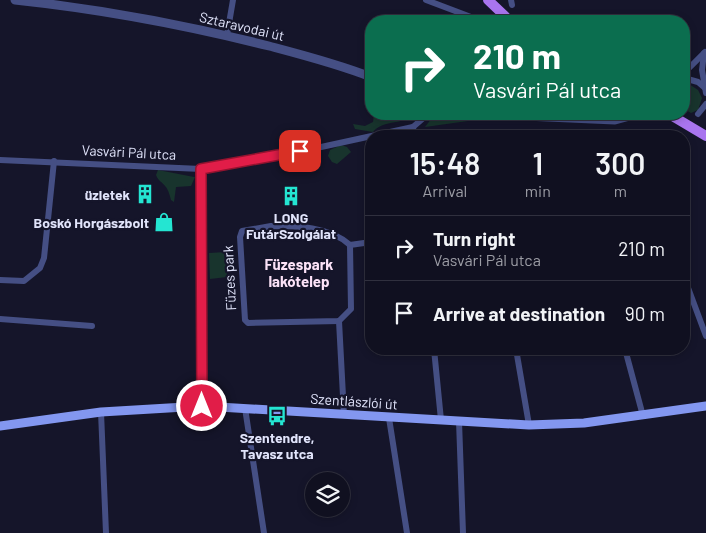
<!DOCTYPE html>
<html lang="en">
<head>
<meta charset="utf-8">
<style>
  :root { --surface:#101020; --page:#191929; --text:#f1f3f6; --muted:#9c9da5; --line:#30303e }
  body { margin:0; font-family:Barlow,sans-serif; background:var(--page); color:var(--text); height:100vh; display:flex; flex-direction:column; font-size:19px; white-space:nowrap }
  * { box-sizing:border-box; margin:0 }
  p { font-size:16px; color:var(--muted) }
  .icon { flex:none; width:28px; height:28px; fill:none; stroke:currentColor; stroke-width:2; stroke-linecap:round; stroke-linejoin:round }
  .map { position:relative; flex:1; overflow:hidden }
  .sheet { position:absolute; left:365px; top:130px; width:325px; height:225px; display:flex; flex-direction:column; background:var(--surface); border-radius:20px; box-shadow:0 2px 8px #0003,0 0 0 1px var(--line) }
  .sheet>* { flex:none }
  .banner { position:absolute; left:365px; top:15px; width:325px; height:105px; border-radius:20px; box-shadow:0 2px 8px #0003,0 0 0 1px var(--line); background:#0b6e4f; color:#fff; overflow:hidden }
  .tools { position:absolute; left:305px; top:472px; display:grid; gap:10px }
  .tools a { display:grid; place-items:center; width:45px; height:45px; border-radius:50%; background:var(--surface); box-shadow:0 2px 8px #0003,0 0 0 1px var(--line); font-size:25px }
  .pin { position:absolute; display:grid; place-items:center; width:42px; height:42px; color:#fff; margin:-21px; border-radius:10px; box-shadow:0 2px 8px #0006 }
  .me { position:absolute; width:55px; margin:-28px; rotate:0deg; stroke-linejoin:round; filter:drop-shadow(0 0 4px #0008) }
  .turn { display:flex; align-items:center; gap:18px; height:105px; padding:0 25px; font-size:22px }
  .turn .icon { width:65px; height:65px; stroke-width:2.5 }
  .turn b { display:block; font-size:35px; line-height:42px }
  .eta { display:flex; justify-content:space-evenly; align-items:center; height:85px; text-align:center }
  .eta b { font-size:30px; font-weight:600; line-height:35px }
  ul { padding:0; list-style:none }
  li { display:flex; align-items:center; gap:15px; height:65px; padding:0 25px; border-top:1px solid var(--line) }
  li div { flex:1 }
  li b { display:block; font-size:19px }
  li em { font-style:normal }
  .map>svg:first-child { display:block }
  .green { fill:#18342d }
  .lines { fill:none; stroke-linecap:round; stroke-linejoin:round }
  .minor { stroke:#454f84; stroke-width:6 }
  .tertiary { stroke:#454f84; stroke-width:9 }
  .secondary { stroke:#8397f0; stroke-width:9 }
  .primary { stroke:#a975ef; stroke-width:10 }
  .route-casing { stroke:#92132f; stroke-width:12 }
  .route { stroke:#e11d48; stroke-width:9 }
  .labels { text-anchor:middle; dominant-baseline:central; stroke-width:4.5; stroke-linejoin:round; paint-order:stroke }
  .street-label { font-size:14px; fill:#e1e4fb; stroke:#15152a }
  .poi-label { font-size:14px; font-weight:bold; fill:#e1e4fb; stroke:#15152a; text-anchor:end }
  .neighbourhood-label { font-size:15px; font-weight:bold; fill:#fce3f8; stroke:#15152a }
</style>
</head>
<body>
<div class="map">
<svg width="706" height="533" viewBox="0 0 706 533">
  <rect width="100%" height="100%" fill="#15152a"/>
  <!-- green -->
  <g class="green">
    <path d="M686,82l12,8 4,8 -4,12 -7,3 -7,-4v-25z"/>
    <path d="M374,114h43c-11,11 -34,5 -44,18l-18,-3 -2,-5 12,2 8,-4z"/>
    <path d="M435,114h14l26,6 -50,7z"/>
    <path d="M341,145l6,2 4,5 -14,12 -5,-2 -4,-6 2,-6z"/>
    <path d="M158,170l36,7h1l-4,9 -15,1 -2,15 -3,-2c-4,-19 -11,-15 -15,-25z"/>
    <path d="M226,252l1,25 -17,2 -1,-26z"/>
  </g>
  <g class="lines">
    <!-- minor -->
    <g class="minor">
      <path d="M426,0l45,17"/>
      <path d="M511,0l1,5"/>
      <path d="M227,35l6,-35"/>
      <path d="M704,53l-2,17 4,23"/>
      <path d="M684,73l21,-21"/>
      <path d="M684,78l14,4 7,6"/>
      <path d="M698,114l8,-10"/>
      <path d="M413,127l1,9"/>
      <path d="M0,160l201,9 65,-10 147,-32 15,-13"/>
      <path d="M201,169l1,237"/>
      <path d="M271,226c26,0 58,0 79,19l1,64 -12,12 -91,2 -3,-3 -5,-83 2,-6z"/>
      <path d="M350,245l21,-3"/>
      <path d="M684,277l22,59"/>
      <path d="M0,280l24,1 16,-13 4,-10 10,-97"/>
      <path d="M0,319l92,7"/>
      <path d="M339,321l5,94"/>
      <path d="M434,349l7,71"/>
      <path d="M516,349l13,76"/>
      <path d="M625,349l18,67"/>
      <path d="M245,408l19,125"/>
      <path d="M101,412l5,121"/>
      <path d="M389,418l18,115"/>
      <path d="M459,421l4,112"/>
    </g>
    <!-- tertiary -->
    <g class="tertiary">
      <path d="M15,0c85,9 171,25 254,46 34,9 69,18 102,31"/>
      <path d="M480,114l135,6 22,-6"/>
    </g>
    <!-- secondary -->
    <path class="secondary" d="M0,426l101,-14 101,-6 327,19 55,-2 122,-17"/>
    <!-- primary -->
    <g class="primary">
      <path d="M488,0l22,21"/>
      <path d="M669,114l37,22"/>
    </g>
  </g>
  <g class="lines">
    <defs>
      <path id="route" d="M202,406l-1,-237 99,-18"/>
    </defs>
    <!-- route casing -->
    <use href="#route" class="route-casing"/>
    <!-- route -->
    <use href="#route" class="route"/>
  </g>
  <!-- icons -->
  <defs>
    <symbol id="building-bare" viewBox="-9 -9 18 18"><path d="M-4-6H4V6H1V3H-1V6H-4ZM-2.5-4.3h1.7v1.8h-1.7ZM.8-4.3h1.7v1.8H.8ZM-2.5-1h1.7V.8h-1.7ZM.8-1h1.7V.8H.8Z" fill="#24e5d2" stroke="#15152a" stroke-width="2.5" paint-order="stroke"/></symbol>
    <symbol id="shop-bare" viewBox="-9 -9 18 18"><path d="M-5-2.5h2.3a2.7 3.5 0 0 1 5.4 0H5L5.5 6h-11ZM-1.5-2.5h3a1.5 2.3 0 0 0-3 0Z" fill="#24e5d2" stroke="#15152a" stroke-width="2.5" paint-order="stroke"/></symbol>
    <symbol id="bus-bare" viewBox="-9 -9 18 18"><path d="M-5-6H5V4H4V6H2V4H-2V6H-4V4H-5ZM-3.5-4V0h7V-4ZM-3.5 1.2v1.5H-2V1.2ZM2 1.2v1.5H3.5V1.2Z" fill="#24e5d2" stroke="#15152a" stroke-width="2.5" paint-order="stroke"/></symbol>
  </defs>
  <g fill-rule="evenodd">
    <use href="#building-bare" x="131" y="180" width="28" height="28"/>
    <use href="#building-bare" x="277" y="182" width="28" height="28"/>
    <use href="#shop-bare" x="150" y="208" width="28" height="28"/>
    <use href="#bus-bare" x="263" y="402" width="28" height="28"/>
  </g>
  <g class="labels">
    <!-- street labels -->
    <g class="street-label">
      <text transform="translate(242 26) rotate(13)">Sztaravodai út</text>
      <text transform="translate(129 152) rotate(3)">Vasvári Pál utca</text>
      <text transform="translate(229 278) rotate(-93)">Füzes park</text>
      <text transform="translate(354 401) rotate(4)">Szentlászlói út</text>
    </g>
    <!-- poi labels -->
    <g class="poi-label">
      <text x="130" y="194">üzletek</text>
      <text x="291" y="217" text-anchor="middle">LONG<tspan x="291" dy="16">FutárSzolgálat</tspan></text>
      <text x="149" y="222">Boskó Horgászbolt</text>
      <text x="277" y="437" text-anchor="middle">Szentendre,<tspan x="277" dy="16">Tavasz utca</tspan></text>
    </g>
    <!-- neighbourhood labels -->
    <g class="neighbourhood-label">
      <text x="299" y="264">Füzespark<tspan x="299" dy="17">lakótelep</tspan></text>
    </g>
  </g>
</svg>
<div class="tools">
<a><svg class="icon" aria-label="layers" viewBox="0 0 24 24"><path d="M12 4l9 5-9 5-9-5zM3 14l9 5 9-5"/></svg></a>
</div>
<div class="pin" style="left:300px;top:151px;background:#d93025"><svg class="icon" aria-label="arrive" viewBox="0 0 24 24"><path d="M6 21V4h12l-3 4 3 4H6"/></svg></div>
<svg class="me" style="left:202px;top:406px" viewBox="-20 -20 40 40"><circle r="17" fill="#e11d48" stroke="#fff" stroke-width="3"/><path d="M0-11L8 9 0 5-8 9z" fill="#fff"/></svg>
<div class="banner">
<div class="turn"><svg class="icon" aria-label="right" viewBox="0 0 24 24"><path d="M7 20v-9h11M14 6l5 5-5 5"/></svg><div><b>210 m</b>Vasvári Pál utca</div></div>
</div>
<section class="sheet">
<div class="eta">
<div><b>15:48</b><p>Arrival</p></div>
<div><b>1</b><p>min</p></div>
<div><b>300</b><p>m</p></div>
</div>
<ul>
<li><svg class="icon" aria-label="right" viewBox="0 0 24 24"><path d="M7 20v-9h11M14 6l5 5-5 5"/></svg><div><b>Turn right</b><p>Vasvári Pál utca</p></div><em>210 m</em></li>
<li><svg class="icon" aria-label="arrive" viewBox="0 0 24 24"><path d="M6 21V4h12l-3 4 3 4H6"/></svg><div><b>Arrive at destination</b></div><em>90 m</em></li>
</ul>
</section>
</div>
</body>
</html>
